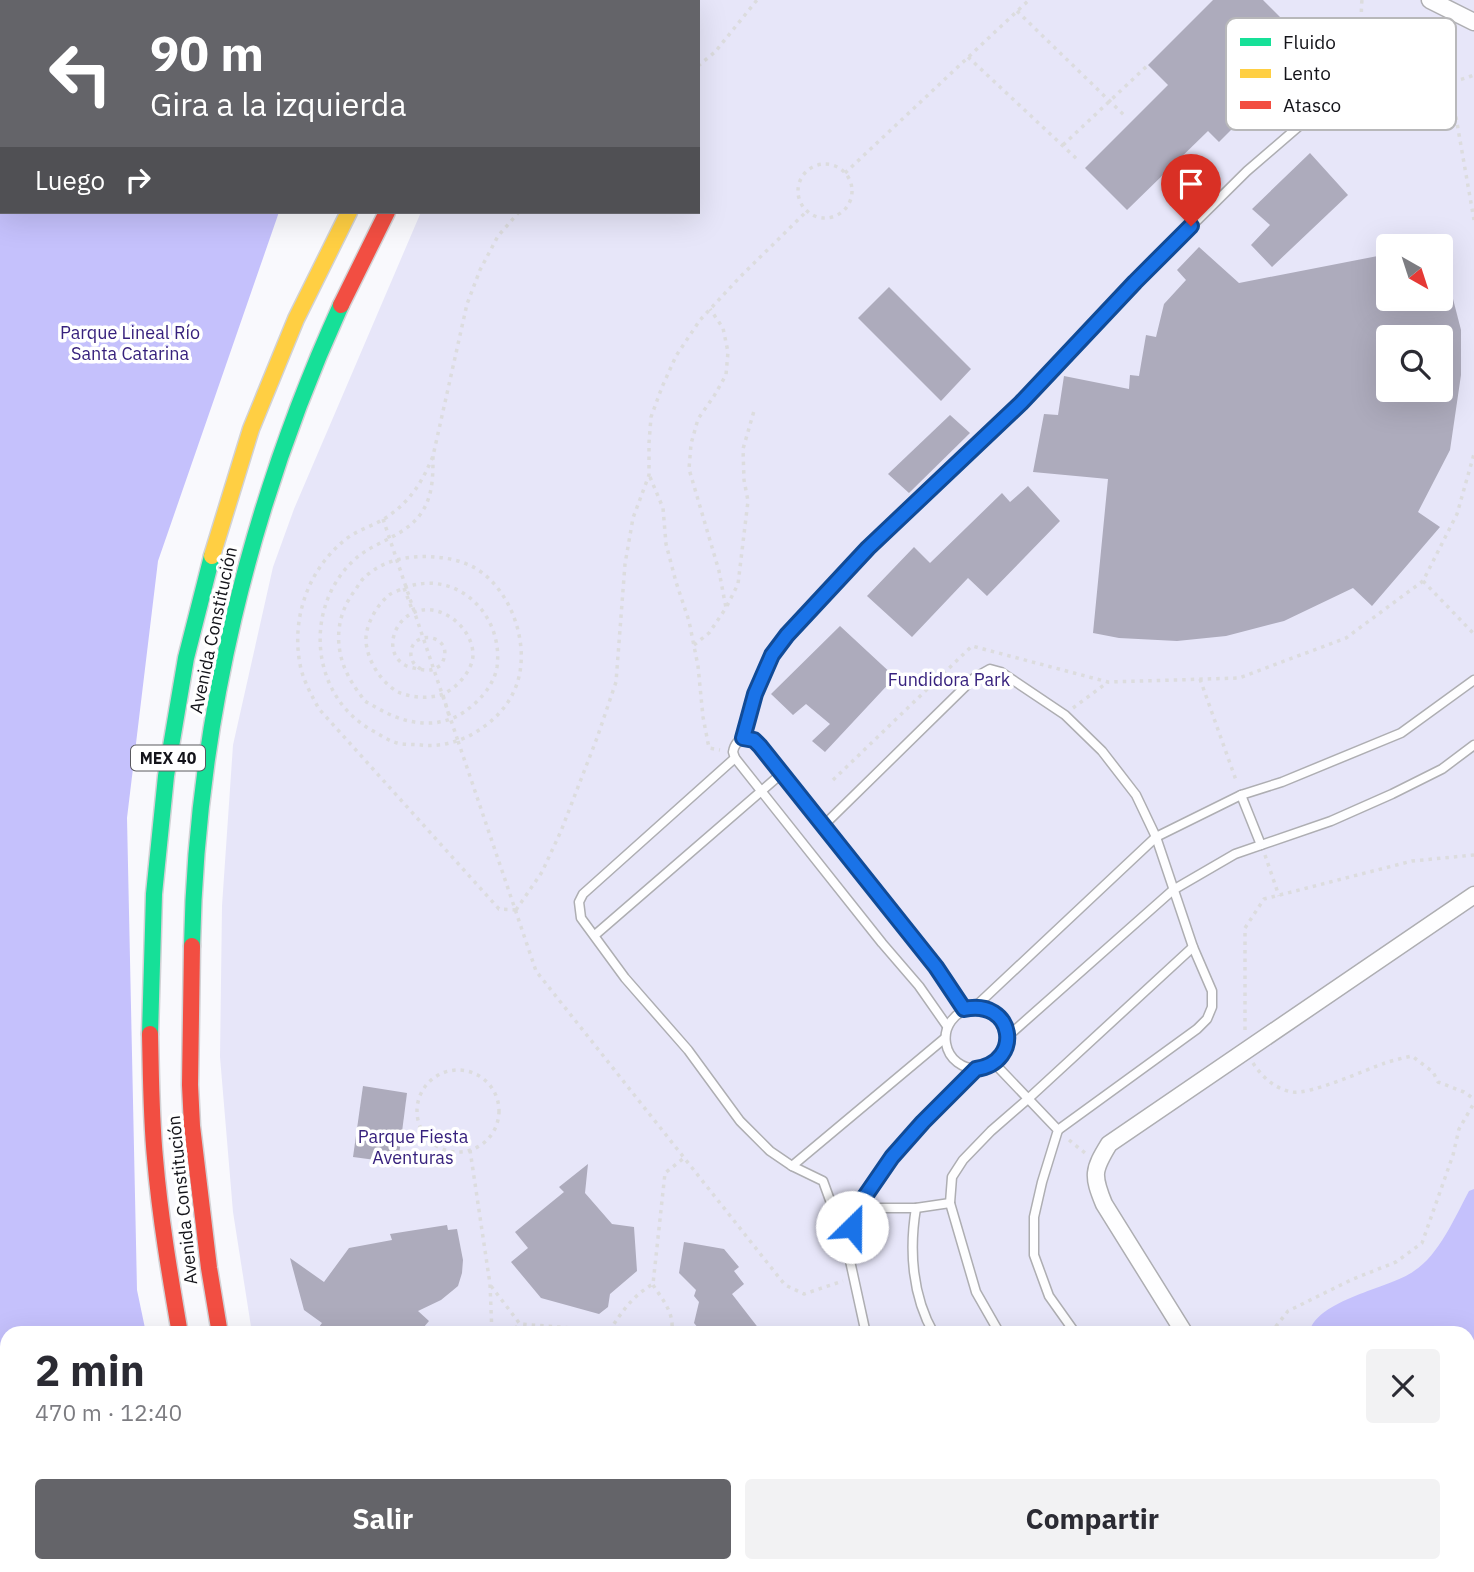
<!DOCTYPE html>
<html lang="es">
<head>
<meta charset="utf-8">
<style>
  :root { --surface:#fff; --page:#f2f2f3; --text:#2b2b33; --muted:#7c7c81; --accent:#646469 }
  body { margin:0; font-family:"IBM Plex Sans",sans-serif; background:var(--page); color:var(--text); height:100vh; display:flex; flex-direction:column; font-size:26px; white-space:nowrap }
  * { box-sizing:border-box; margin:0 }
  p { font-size:23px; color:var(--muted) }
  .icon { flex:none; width:38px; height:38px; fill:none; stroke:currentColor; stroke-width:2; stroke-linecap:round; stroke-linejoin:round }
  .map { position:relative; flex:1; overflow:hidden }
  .panel { position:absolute; left:0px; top:1326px; width:1475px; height:247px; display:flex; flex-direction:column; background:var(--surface); border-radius:21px 21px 0 0; box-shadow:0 7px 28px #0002 }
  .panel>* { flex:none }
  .top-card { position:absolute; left:0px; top:0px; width:700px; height:214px; box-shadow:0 7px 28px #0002; background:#646469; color:#fff; overflow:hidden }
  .needle { width:46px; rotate:141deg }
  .controls { position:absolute; left:1376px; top:234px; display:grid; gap:14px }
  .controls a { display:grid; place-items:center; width:77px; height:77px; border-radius:7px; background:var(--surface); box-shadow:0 7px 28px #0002; font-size:35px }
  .pin { position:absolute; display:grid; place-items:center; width:60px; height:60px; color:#fff; margin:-72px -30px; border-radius:50% 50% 50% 0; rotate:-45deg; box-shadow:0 0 7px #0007 }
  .pin .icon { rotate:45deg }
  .me { position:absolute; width:77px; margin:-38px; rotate:23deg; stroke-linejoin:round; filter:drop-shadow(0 0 5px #0008) }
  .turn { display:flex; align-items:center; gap:24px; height:147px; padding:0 35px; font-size:32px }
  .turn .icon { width:91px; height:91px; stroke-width:2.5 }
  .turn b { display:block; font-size:49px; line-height:60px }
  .then { display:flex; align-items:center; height:66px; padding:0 35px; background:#0003; gap:14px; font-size:26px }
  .round { display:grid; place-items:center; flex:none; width:74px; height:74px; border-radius:7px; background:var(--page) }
  .overview { display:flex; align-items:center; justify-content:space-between; height:119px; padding:0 35px }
  h1 { font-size:42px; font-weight:800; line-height:52px }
  .cta { display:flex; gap:14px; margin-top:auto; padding:14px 35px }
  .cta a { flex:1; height:80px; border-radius:7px; background:var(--accent); color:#fff; font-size:28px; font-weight:800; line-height:80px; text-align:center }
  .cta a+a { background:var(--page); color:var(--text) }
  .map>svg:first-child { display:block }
  .green { fill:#e7e6f9; fill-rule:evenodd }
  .water { fill:#c5c1fc }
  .building { fill:#adabbc; fill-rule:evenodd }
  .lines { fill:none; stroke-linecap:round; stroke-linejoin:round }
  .lane-casing { stroke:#aeaeb2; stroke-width:11 }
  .street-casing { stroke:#aeaeb2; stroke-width:19 }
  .fast-casing { stroke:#d2d2d5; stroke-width:19 }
  .slow-casing { stroke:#d2d2d5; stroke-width:19 }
  .jam-casing { stroke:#d2d2d5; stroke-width:19 }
  .path { stroke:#dcdcde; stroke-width:3.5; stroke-dasharray:3.5 5; stroke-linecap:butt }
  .lane { stroke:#fefeff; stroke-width:8 }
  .street { stroke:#fefeff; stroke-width:16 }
  .fast { stroke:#16e098; stroke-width:16 }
  .slow { stroke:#ffcf43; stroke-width:16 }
  .jam { stroke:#f24e42; stroke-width:16 }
  .path-bridge { stroke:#dcdcde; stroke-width:3.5; stroke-dasharray:3.5 5; stroke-linecap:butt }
  .route-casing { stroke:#114b97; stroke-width:18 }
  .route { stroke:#1a73e8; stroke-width:12 }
  .labels { text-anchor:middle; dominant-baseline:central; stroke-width:7; stroke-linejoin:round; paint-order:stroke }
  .shield { fill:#fff; stroke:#5a5a5f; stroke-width:2 }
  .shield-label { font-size:16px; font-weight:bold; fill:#14141a }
  .park-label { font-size:18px; fill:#37217d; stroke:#fff }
  .street-label { font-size:18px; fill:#14141a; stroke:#fff }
  .key { fill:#fff; stroke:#b8b8ba; stroke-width:2 }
  .key-label { font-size:19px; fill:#14141a }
</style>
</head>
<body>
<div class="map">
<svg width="1474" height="1572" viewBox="0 0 1474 1572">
  <rect width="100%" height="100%" fill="#f9f9fd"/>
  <!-- green -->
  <path class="green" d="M610,0h864v1572h-1160l-2,-6h1156v-232l-1216,-1 -19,-121 -13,-155 2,-151 11,-161 40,-178 21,-58 127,-297h277v-210h-90zM1388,247h52v52h-52zM1388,338h52v52h-52z"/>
  <!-- water -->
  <g class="water">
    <path d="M0,0h441l-1,2h-438v210h277l-121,349 -31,257 10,472 9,43 -139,1v232h187l1,6h-195z"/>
    <path d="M1474,1189v236l-6,-1v-90l-159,-1c8,-34 80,-44 105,-62 25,-16 41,-54 55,-80z"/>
  </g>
  <!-- building -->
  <g class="building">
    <path d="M1213,0h50l49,49 -93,93 -11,-11 -81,79 -42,-42 83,-83 -20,-20z"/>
    <path d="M1310,153l38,42 -76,72 -21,-22 19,-20 -18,-16z"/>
    <path d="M1199,247l40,36 149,-29v45h65l8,31v45l-11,75 -32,62 22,15 -68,79 -19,-18 -69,33 -58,15 -49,5 -58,-3 -26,-5 15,-154 -75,-7 11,-58 14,1 6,-39 65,13 1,-14 9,1 7,-41 10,2 8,-33 22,-24 -9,-10zM1388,338h52v52h-52z"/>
    <path d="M889,287l82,82 -30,32 -83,-83z"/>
    <path d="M950,415l20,18 -61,60 -21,-19z"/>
    <path d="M1028,486l32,35 -73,75 -19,-18 -56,59 -45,-41 47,-49 16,16 72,-70 8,9z"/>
    <path d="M840,626l55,51 -70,75 -13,-11 18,-17 -24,-20 -13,11 -22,-21z"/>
    <path d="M363,1086l44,7 -9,70 -45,-6z"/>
    <path d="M588,1164l-3,29 27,31 22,3 3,44 -27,23 -2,13 -9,7 -58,-16 -30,-36 17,-14 -13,-16 49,-40 -5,-5z"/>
    <path d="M447,1225l1,5 9,-1 6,31 -1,13 -4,13 -6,5 -11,9 -23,11 11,10 -11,13h-104l8,-11 -18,-13 -14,-52 34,24 25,-34 43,-8 -2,-6z"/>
    <path d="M684,1242l40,7 15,18 -5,4 10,13 -12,10 31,40h-60l-9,-11 5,-21 -5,-6 2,-6 -17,-17z"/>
  </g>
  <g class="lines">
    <defs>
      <g id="lane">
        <path d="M743,738l12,-44 17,-39 32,-39 64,-68 153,-145 114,-121 112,-111 131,-113"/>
        <path d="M735,758l-152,136 -4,8 2,16 44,60 63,72 52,71 30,30 22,15"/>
        <path d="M1241,795l20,50"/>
        <path d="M823,826l151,-148 16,-9 11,3 64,43 37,36 34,44 20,42 37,110 19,44v16l-5,12 -10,10 -139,101"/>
        <path d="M595,935l186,-161"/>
        <path d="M976,1006c23,5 40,23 27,47 -5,8 -11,13 -21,15 -40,6 -54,-51 -6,-62l180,-169 85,-42 41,-13 119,-49 73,-53"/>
        <path d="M947,1026l-28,-40 -37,-43 -147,-185 -2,-6c3,-16 17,-16 27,-6l176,221 28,42"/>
        <path d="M1007,1037l166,-147 62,-36 96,-33 61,-27 50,-25 32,-24"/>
        <path d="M995,1064l63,66 -16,52 -8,35v38l15,41 27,38"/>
        <path d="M950,1203l26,89 24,42"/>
        <path d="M857,1208h59l34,-5 2,-26 11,-17 28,-29 38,-33 164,-151"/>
        <path d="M916,1208c-7,42 -4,88 18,126"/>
        <path d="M847,1247l10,-39 35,-51 31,-35 53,-53"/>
        <path d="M866,1334l-19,-87 -24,-66 -31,-15 153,-128"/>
        <path d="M1034,1566l4,6"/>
        <path d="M1123,1566l5,6"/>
        <path d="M1202,1566l6,6"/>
        <path d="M1277,1566l6,6"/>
      </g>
      <g id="street">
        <path d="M1430,0l44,22"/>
        <path d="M1185,1334l-81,-130c-12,-29 -11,-34 5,-60l365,-249"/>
        <path d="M1468,1510h6"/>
      </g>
      <g id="fast">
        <path d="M523,2l1,-2"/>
        <path d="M192,946c4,-221 57,-439 149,-641"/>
        <path d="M150,1034l4,-140 12,-118 20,-118 26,-102"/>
        <path d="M241,1566l2,6"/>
      </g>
      <g id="slow">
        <path d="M483,2l2,-2"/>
        <path d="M575,2l1,-2"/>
        <path d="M212,556l39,-127 45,-110 53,-107"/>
      </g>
      <g id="jam">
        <path d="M341,305l46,-93"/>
        <path d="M192,946l-2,139 2,41 17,142 11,66"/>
        <path d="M150,1034c1,41 1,83 5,124 5,59 15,118 25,176"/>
        <path d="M279,1566l2,6"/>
      </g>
    </defs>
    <!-- lane casing -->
    <use href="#lane" class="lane-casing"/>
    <!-- street casing -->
    <use href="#street" class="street-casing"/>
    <!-- fast casing -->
    <use href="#fast" class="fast-casing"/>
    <!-- slow casing -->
    <use href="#slow" class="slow-casing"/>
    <!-- jam casing -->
    <use href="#jam" class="jam-casing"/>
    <!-- path -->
    <g class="path">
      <path d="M1362,0c-2,18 1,33 10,48"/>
      <path d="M1017,11l108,105"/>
      <path d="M968,57l110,103"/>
      <path d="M698,66l17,-14 42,-52"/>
      <path d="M1389,67c26,22 54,20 85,8"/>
      <path d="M1450,83l24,137"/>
      <path d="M1063,145l85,-80"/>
      <circle cx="825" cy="191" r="27"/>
      <path d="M845,173l184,-173"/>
      <path d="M650,477l13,31 3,36 10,38 13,39 9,45 5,51 6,31 11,2"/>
      <path d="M1423,581l51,53"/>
      <path d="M404,588l9,24"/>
      <path d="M727,606l11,-22 10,-83 -4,-21 -1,-31 11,-38"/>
      <path d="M694,645l15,-12 17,-25 -7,-37 -30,-102 2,-25 7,-25 16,-23 12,-21 2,-23 -5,-24 -13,-19"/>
      <path d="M421,669c-6,-3 -9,-7 -10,-13 -3,-29 48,-22 30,9 -9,6 -12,6 -23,4 -4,-1 -11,-2 -15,-5 -18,-13 -10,-39 6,-49 26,-17 64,10 64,40 0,14 -15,32 -28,38 -5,3 -9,3 -15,4 -10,1 -23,-1 -32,-5 -18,-10 -33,-35 -32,-55 1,-15 12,-33 23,-42 4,-3 11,-5 15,-7 52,-20 100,26 93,79 -3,18 -18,35 -33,45 -26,18 -59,12 -85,-3 -5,-3 -10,-5 -14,-8 -1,-1 -9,-12 -10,-14 -21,-30 -23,-68 1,-98 3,-5 6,-10 10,-13 19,-17 45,-21 69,-19 13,1 28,4 40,11 38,22 58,83 39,123 -9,20 -25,34 -45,45 -15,7 -31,11 -48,9 -8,-1 -17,0 -24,-2 -8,-2 -15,-7 -22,-11 -62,-32 -73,-118 -25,-168 21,-23 54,-25 72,-52 11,-17 11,-36 11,-56"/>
      <path d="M1200,679l37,104"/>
      <path d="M443,695l7,24"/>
      <path d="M1073,708l35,-26"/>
      <path d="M458,741l78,230 249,314 19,9 39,-13"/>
      <path d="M833,780l139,-134 136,36 131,-4 107,-40 77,-57 34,-67 17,-60"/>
      <path d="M1265,855l14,41"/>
      <path d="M516,910l-17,-1 -180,-200c-7,-13 -14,-25 -18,-40 -11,-48 6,-99 45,-130 12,-9 26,-13 38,-20 25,-16 38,-36 49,-63l34,-152 13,-34 18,-34 21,-24"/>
      <path d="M516,910l26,-38 19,-41 36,-93 19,-56 9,-118 8,-46 16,-43v-32l2,-26 11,-30 14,-31 24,-36 40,-43 67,-66"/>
      <path d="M1245,1030v-102l19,-29 148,-38 62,-6"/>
      <path d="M1253,1063c9,14 22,26 39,29 18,3 73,-22 93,-29 9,-3 18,-5 27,-7l21,16 5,10 26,10 10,7"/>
      <circle cx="458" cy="1111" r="41"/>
      <path d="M1069,1140l16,13"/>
      <path d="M470,1150l20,134 2,50"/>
      <path d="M653,1285c10,15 23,30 18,49"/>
      <path d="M491,1286l29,38 89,7 4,3"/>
      <path d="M609,1331c14,-20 22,-34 44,-47l12,-111 19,-15"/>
      <path d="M508,1334l12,-10"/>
      <path d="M1274,1334l-1,-4 15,-19 65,-32 43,-17 26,-19 31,-88 6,-26 15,-26"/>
      <path d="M1468,1445l6,2"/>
      <path d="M612,1566l1,6"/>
      <path d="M621,1566l10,2 78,2 6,-4"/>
    </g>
    <!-- lane -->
    <use href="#lane" class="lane"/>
    <!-- street -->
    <use href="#street" class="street"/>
    <!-- fast -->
    <use href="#fast" class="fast"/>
    <!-- slow -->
    <use href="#slow" class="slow"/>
    <!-- jam -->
    <use href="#jam" class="jam"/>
    <!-- path-bridge -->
    <path class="path-bridge" d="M383,519l75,222"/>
  </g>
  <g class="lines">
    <defs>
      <path id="route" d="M852,1227l5,-19 35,-51 31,-35 53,-53c48,-7 38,-71 -12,-60l-28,-42 -176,-221 -6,-6 -11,-2 12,-44 17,-39 15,-20 81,-87 153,-145 114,-121 56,-56"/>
    </defs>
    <!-- route casing -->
    <use href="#route" class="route-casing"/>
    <!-- route -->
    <use href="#route" class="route"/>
  </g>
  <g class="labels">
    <!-- shield labels -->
    <rect class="shield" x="131" y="745.5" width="74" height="25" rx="5"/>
    <g class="shield-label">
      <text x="168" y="758">MEX 40</text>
    </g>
    <!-- park labels -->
    <g class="park-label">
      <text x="130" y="332">Parque Lineal Río<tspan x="130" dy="21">Santa Catarina</tspan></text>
      <text x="949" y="679">Fundidora Park</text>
      <text x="413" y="1136">Parque Fiesta<tspan x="413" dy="21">Aventuras</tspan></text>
    </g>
    <!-- street labels -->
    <g class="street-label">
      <text transform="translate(213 630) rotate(-78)">Avenida Constitución</text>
      <text transform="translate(182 1200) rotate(-96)">Avenida Constitución</text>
    </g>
  </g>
  <!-- legend -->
  <rect x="1226" y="18" width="230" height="112" rx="10" class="key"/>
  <rect x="1240" y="38" width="31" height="8" fill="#16e098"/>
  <rect x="1240" y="69" width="31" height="9" fill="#ffcf43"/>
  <rect x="1240" y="101" width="31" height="8" fill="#f24e42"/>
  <g class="key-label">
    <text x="1283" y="49">Fluido</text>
    <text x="1283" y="80">Lento</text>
    <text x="1283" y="112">Atasco</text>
  </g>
</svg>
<div class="controls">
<a><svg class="needle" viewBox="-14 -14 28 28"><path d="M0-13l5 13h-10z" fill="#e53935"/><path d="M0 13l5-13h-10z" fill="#7c7c81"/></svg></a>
<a><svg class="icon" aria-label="search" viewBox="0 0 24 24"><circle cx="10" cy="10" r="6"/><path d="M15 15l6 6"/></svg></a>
</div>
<div class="pin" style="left:1191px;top:226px;background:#d93025"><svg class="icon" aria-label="arrive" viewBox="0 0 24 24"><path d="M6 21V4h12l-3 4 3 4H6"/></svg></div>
<svg class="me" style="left:852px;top:1227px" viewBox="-20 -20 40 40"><circle r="19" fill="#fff"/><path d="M0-13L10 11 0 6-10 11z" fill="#1a73e8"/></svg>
<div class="top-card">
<div class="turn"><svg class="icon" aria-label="left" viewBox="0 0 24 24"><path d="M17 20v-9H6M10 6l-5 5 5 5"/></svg><div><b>90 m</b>Gira a la izquierda</div></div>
<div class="then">Luego<svg class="icon" aria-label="right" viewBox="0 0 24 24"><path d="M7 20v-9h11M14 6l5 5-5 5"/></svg></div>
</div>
<section class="panel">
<div class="overview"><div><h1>2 min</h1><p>470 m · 12:40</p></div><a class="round"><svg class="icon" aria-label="close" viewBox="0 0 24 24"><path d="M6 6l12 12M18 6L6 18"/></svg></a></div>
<div class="cta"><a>Salir</a><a>Compartir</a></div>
</section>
</div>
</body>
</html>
